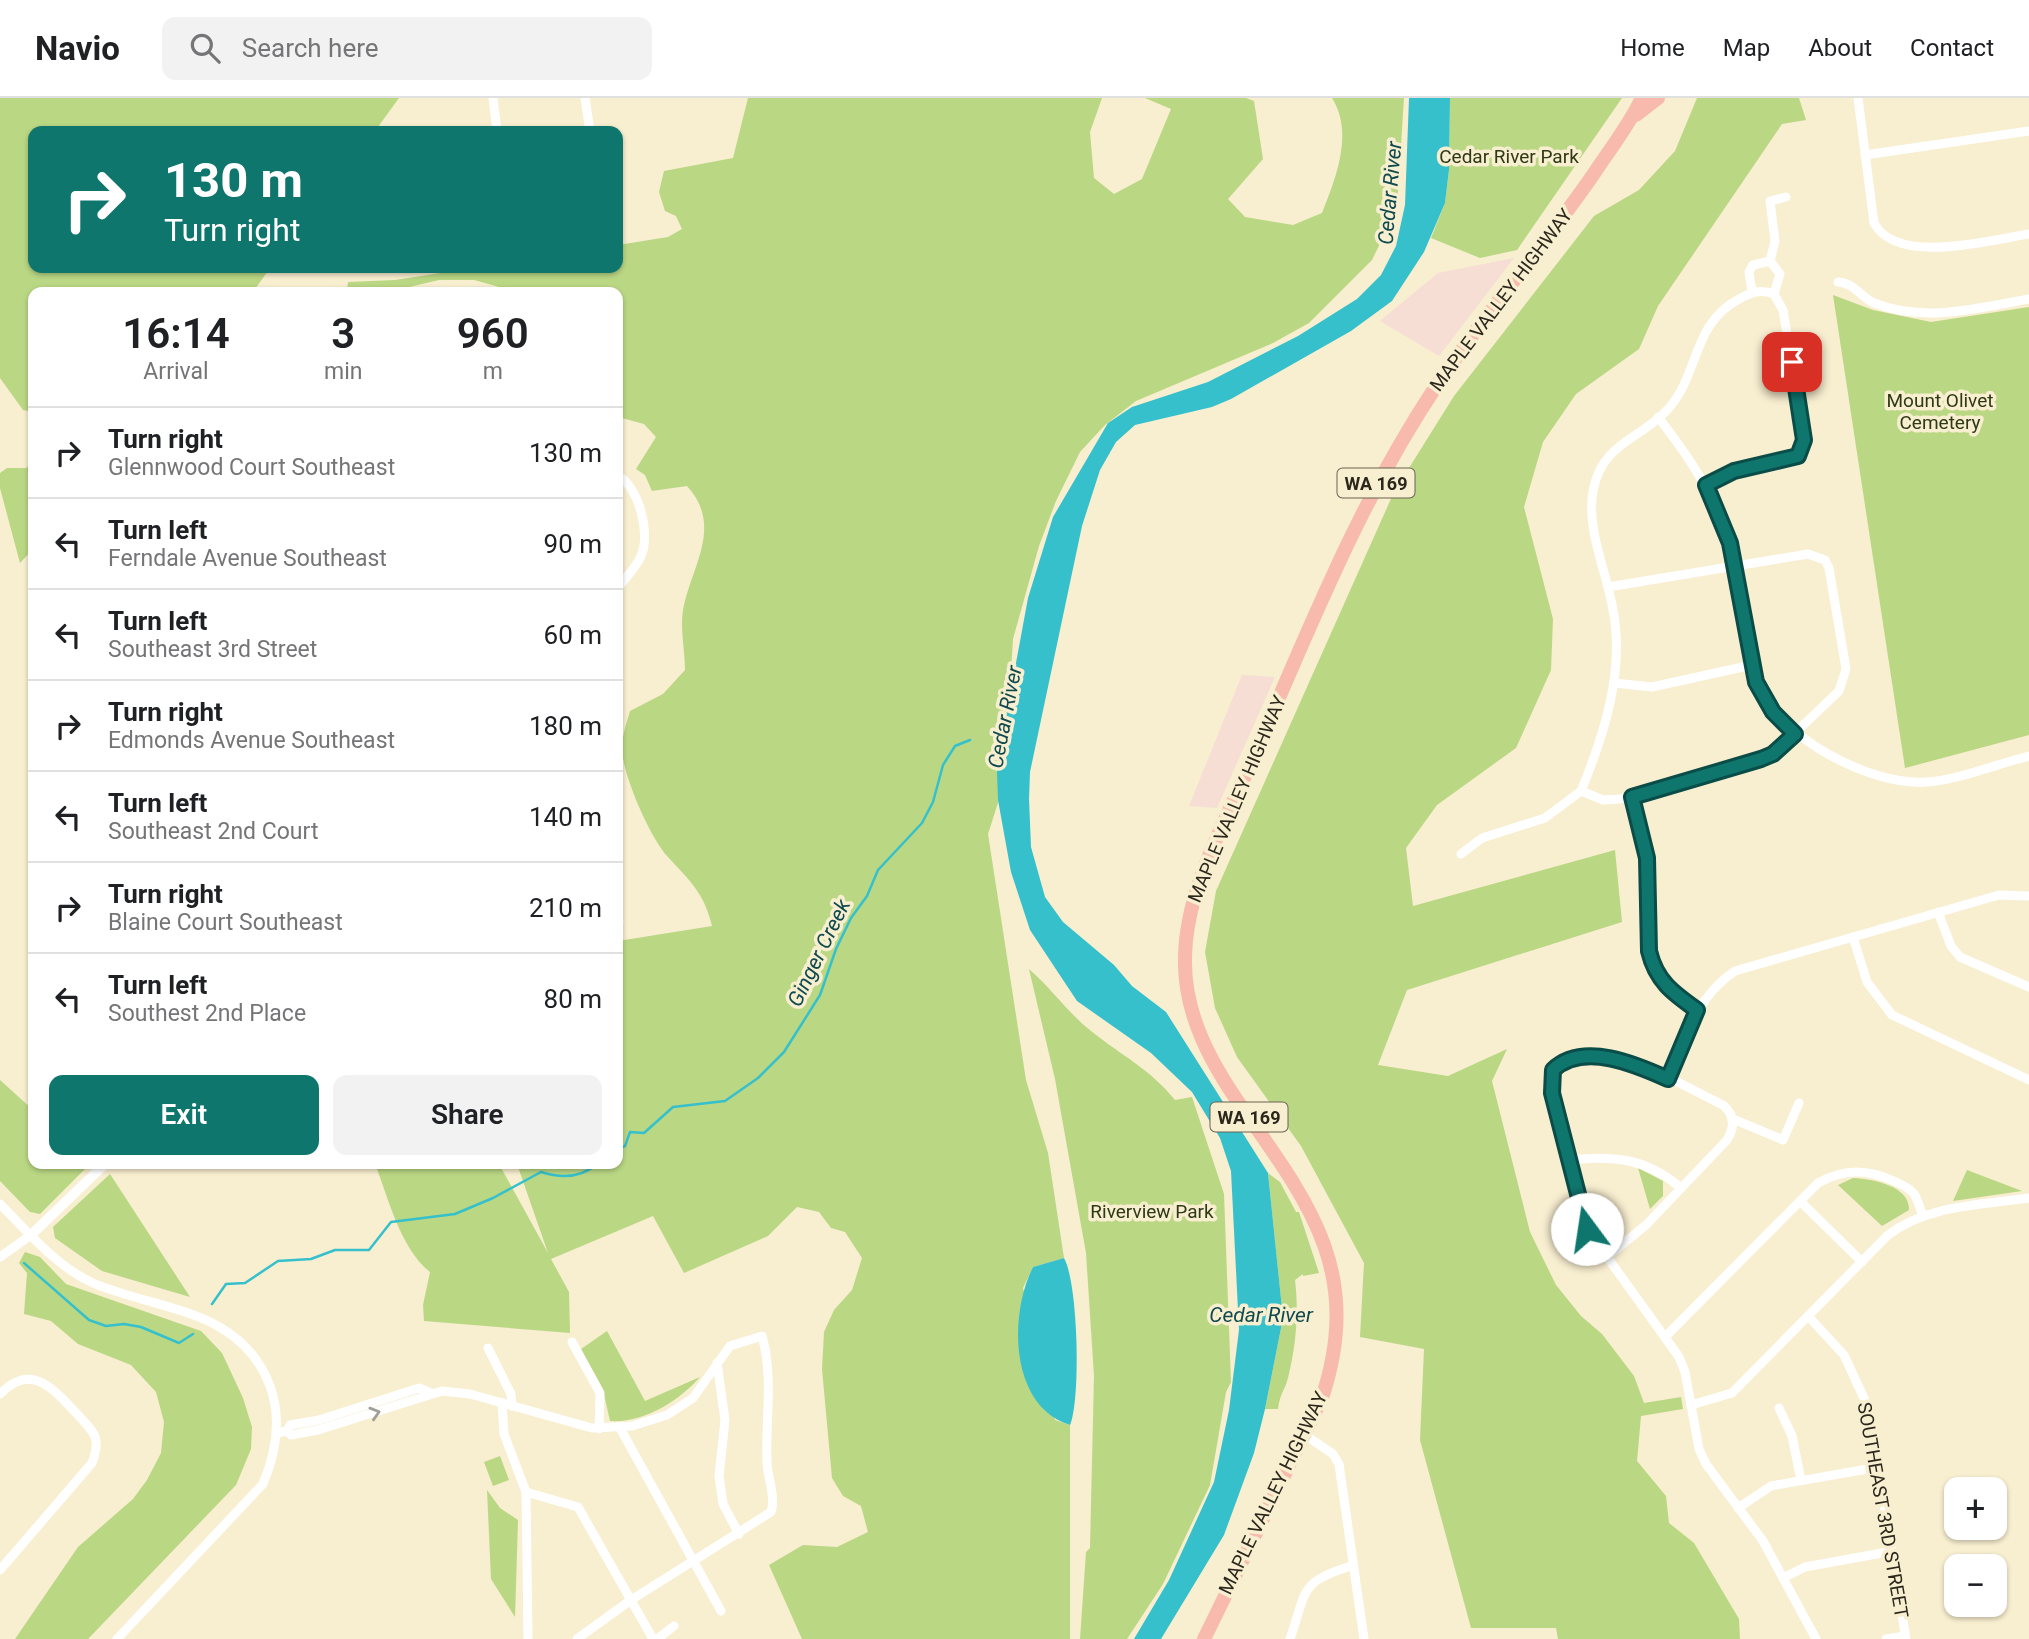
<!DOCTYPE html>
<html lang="en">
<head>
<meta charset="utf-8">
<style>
  :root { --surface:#fff; --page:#f2f2f2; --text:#202124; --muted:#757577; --line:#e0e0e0; --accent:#0f766e }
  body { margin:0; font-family:Roboto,sans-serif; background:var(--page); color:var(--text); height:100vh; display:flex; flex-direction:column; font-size:26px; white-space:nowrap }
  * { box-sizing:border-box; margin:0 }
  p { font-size:23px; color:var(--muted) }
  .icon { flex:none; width:38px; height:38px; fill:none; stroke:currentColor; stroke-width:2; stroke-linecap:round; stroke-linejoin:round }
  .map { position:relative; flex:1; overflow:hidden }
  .panel { position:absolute; left:28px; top:189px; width:595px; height:882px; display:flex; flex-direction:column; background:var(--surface); border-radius:14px; box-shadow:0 2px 5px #0004 }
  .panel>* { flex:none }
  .banner { position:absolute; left:28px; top:28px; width:595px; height:147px; border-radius:14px; box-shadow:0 2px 5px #0004; background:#0f766e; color:#fff; overflow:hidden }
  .buttons { position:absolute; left:1944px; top:1379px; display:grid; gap:14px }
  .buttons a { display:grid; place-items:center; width:63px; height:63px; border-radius:14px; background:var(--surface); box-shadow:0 2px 5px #0004; font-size:35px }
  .pin { position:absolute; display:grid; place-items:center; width:60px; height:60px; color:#fff; margin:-30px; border-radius:14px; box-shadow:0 4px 10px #0006 }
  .me { position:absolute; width:77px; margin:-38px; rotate:346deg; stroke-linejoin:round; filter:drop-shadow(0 0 5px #0008) }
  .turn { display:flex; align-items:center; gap:24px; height:147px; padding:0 21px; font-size:32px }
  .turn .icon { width:91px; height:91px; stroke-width:2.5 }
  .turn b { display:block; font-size:49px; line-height:60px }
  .eta { display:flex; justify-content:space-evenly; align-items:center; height:119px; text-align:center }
  .eta b { font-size:42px; font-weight:600; line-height:49px }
  .primary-button { display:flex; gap:14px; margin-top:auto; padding:14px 21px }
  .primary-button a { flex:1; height:80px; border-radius:14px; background:var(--accent); color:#fff; font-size:28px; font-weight:600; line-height:80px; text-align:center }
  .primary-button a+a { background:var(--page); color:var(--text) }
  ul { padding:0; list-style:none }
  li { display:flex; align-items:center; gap:21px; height:91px; padding:0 21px; border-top:2px solid var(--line) }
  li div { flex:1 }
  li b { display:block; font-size:26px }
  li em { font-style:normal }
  header { display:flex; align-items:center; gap:42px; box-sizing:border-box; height:98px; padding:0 35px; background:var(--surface); border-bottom:2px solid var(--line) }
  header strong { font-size:33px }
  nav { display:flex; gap:38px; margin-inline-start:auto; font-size:24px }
  .search { width:490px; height:63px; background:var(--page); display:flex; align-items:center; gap:18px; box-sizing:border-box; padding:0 24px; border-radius:14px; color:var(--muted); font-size:26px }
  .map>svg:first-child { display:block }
  .commercial { fill:#f6ded4 }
  .green { fill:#bad784 }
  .water { fill:#35c0cc }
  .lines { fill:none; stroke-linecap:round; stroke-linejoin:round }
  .stream { stroke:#35c0cc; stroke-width:2.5 }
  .minor { stroke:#fff; stroke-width:9 }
  .tertiary { stroke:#fff; stroke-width:10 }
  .primary { stroke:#f7baad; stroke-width:14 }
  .oneway { stroke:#a09e99 }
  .route-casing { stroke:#0a4d48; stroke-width:18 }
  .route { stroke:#0f766e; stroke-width:12 }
  .labels { text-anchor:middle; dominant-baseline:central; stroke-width:7; stroke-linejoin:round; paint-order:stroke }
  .shield { fill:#f8eed0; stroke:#686352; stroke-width:2 }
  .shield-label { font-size:18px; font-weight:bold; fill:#2b271c }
  .park-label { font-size:19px; fill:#2e3916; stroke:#f8eed0 }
  .street-label { font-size:19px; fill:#2b271c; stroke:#f8eed0 }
  .water-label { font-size:21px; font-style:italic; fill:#0f4a4f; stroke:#f8eed0 }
</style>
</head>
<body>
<header>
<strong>Navio</strong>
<div class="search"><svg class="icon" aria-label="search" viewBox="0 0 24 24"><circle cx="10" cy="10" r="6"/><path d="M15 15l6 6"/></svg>Search here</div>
<nav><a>Home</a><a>Map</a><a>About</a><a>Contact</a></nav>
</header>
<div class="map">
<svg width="2029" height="1541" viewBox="0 0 2029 1541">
  <rect width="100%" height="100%" fill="#f8eed0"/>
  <!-- commercial -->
  <g class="commercial">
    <path d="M1514,160l-75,98 -59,-35 58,-48z"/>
    <path d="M1242,577l33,2 -58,131 -28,-2z"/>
  </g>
  <!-- green -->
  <g class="green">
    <path d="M0,0h399l-24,33h-342v137h237l-17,24h-220v120l-10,-2 -23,-32z"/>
    <path d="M748,0h354l-12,34 4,46 20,16 28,-15 29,-70 -26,-11h101l8,3 9,58 -35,40 17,18 48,8 29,-12c14,-35 32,-80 10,-115h72l-7,110 -25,52 -63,63 -36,20 -137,58 -31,24 -25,27 -24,49 -17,45 -26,93 -9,145 -16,50 38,246 22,73 16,105 -31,9 -10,21 32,132 15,5v214h-268l-33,-74 34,-20 34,2 31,-15 -7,-26 -18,-10 -11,-18 -10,-109 2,-37 10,-22 18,-20 10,-32 -17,-26 -14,-4 -12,-16 -22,-5 -29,29 -84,37 -31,-57 -102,43 18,33 1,41 -146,-12 -1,-16 7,-33c-30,-24 -41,-73 -55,-108h124l49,89 -31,-89h101v-223l94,-15c-8,-34 -23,-46 -45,-70 -17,-19 -46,-84 -45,-109 0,-12 5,-25 8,-36l33,-17 22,-24c0,-19 -5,-42 -2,-60 8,-43 41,-84 4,-124l-35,5 -7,-16 -9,-6 20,-32 -12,-13 -26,-7v-125h-101l-43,-12h-35l-51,12h-41l1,-10 47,-2 78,-12h145v-23l50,-8 14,-8 -6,-13 -11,-5 -6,-19 5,-21 69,-13z"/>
    <path d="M1450,0h172l-105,152 -37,8 -49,-20 14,-35 4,-33z"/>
    <path d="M1697,0h102l7,22 -24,4 -124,182 -19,43 -63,45 -33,48 -19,65 29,112 -2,51 -35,78 -79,57 -31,43 7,58 202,-56 7,72 -215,68 -29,75 70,11 59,-27 -15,32 38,151 26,53 25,31 21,18 32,42 10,27 37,-6 2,12 -42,7 -4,45 29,35 3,27 25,20 45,76 1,20h-182l-2,-11h-85l-51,-188 4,-91 -64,-12 4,-74 -63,-117 -64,-89 -22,-49 -10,-56 11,-61 178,-399 60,-96 140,-180 45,-26 36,-39z"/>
    <path d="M1833,197l40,15 58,12 98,-15v428l-124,33z"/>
    <path d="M33,364v87l-13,14 -20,-75v-15l7,-5h19z"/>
    <path d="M1029,871c22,19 41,46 62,62 31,25 58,37 84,69l17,-3 32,97 7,188 -5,10 -16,93 -47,99 -36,55h-47l6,-87 4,-4 4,-172 -8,-123 -31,-174z"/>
    <path d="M0,982l33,30v54h53l2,2 -48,48 -10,-2 -30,-31z"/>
    <path d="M1638,1070l25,13v15l-13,13z"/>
    <path d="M1967,1072l55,21 -69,10z"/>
    <path d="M1268,1075l12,9 16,30h3l20,61 -16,3v-2l-8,6c4,34 1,65 -7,98 -3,12 -8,15 -10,31h-13l18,-91z"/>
    <path d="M110,1076l80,123 -88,-26 -47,-33 -2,-11z"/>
    <path d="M1853,1080c20,1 57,8 56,32l-27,16 -44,-41z"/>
    <path d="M25,1154l15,5 26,27 135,47 21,22 21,45 9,29 -1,22 -15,36 -148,154h-73l63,-92 55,-48 14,-19 14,-27 3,-31 -8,-30 -25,-27 -53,-21 -27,-23 -27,-7 3,-41 -8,-10z"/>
    <path d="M607,1233l38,70 55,-24c-21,24 -56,46 -90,44l-7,-31 -22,-41z"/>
    <path d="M500,1358l9,24 -16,6 -9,-24z"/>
    <path d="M487,1392l13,18 18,12 -3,97 -24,-38z"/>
  </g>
  <!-- water -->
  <g class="water">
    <path d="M1409,0h41l-1,72 -4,33 -21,49 -32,49 -41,30 -120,68 -19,8 -77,18 -19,17 -16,28 -18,56 -52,246 -1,27 2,48 14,50 18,25 51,43 18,21 34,26 102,161 15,145 -18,91 -11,44 -30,82 -63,104h-27l35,-59 45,-98 15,-72 10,-80 -8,-159 -11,-33 -28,-46 -41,-39 -74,-52 -47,-71 -19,-58 -13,-72 -1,-28 14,-82 17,-92 25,-81 55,-94 24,-16 76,-25 90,-46 59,-37 24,-24 15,-29 9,-41z"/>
    <path d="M1064,1160c14,25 17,140 6,167 -61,-19 -61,-111 -37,-158z"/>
  </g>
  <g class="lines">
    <!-- stream -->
    <g class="stream">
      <path d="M618,1051l7,-3 5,-14 14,1 29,-26 52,-6 33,-23 26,-26 36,-57 16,-46 15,-31 16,-22 11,-26 44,-47 11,-21 10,-37 12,-19 15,-6"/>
      <path d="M24,1165l65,57 17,6 18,-2 17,3 38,16 14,-9"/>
      <path d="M212,1206l14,-20 19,-1 33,-22 33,-2 24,-9h34l22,-28 64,-8 38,-16 48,-26c19,6 40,6 56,-8"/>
    </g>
    <!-- minor -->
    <g class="minor">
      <path d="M493,0l4,33"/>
      <path d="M585,0l5,33"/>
      <path d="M1858,0l16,125c23,43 117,17 155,11"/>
      <path d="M1865,57l164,-24"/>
      <path d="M1838,184c17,1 22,15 36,21 51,20 104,5 155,-4"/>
      <path d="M1752,194l-3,-20 4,-7 17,-4"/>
      <path d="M1658,319c36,46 66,92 78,150 7,37 6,79 20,115 21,54 113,104 170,100 29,-1 74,-19 103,-26"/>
      <path d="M618,378c21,10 33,59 23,80 -5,12 -16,22 -23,32"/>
      <path d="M1706,387l28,-14 54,-11 10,-4 6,-15 -21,-131 -9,-16 6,-20 -10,-13 5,-20 -5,-40 16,-4"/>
      <path d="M1614,585l38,4 100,-22"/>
      <path d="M1581,693c23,-56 44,-120 32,-181 -6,-37 -27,-81 -20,-119 9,-49 48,-51 76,-83 31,-36 23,-84 70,-109 13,-7 21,-10 35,-5"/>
      <path d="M1632,699l15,61 5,106c9,22 26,33 45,46"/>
      <path d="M1461,756l21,-16 63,-20 36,-27 22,9 17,-1 153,-45 66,-63 7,-22 -17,-101 -4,-8 -17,-6 -200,33"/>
      <path d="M1938,814l13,34 9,11 69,30"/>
      <path d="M618,821l1,3"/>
      <path d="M1853,839l14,45 25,33 137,65"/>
      <path d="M1668,981c17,-42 29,-83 67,-108l264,-76 30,1"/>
      <path d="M1733,1021l50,21 16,-37"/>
      <path d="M1570,1062c43,-5 75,-2 110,27"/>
      <path d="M1800,1103l62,61"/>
      <path d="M0,1106c27,27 57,63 93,79 66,28 148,25 177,103 12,33 6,67 -7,98l-146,155"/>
      <path d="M0,1159l31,-22"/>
      <path d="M1607,1159l39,-32 81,-85c8,-13 8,-25 -4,-35 -45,-22 -88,-50 -139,-46 -17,1 -28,4 -33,21l36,149 92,128 6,15 14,77 7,15 57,77 53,98"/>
      <path d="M1808,1218l36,39 24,52 38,232"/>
      <path d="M1666,1238l152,-153c27,-15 50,-14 78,-1 6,3 14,6 18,12 4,6 6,14 8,20"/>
      <path d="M572,1244l28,51 -1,36"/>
      <path d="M488,1250l23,46 1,12"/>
      <path d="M717,1265l8,57 -6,56 4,28 16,30"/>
      <path d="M0,1296c32,-33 54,-4 77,20 7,8 18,17 19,27 1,8 -1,14 -4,22l-92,107"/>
      <path d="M502,1305l2,31 22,58 2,147"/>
      <path d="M1691,1307l41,-12 156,-158c40,-30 93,-30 141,-37"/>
      <path d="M1779,1310l13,28 9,44"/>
      <path d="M620,1330l101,183"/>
      <path d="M287,1333l3,-6 29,-5 100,-32 12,5"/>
      <path d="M277,1335l10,-2 4,4 27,-5 124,-39 28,3 122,34 40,-2 35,-11 26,-17 37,-52 32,-10c12,43 3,84 5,127 1,16 9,35 4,49l-140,88 -54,39"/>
      <path d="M1305,1337l28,19 6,10 25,175"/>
      <path d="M526,1394l52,15 75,132"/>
      <path d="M1738,1410l33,-22 108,-19"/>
      <path d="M1783,1480l22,-11 88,-16"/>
      <path d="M657,1541l17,-13"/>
      <path d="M1290,1541c17,-49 9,-57 61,-73"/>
      <path d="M1886,1541l19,-3"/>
    </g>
    <!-- tertiary -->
    <path class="tertiary" d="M31,1137l74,-71"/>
    <!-- primary -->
    <g class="primary">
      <path d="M1636,17l22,-17"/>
      <path d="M1204,1541l118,-241c41,-124 -11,-193 -79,-289 -31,-44 -59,-94 -58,-149 0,-70 40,-137 67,-200 56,-128 107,-259 185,-375 49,-73 108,-140 158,-213 16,-24 34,-47 47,-74"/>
    </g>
  </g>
  <!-- one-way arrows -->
  <defs><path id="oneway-chevron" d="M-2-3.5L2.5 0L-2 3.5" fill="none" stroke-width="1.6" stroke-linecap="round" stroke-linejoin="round" transform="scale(1.75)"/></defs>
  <use class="oneway" href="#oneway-chevron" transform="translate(375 1315) rotate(-17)"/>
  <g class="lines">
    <defs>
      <path id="route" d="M1587,1131l-35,-136 1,-23c30,-29 84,-5 115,9l29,-69c-24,-17 -41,-29 -48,-59l-2,-93 -15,-61 129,-38 12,-5 22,-20 -22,-22 -17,-30 -26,-139 -24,-58 28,-14 64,-15 6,-16 -12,-78"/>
    </defs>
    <!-- route casing -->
    <use href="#route" class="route-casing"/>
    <!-- route -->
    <use href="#route" class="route"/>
  </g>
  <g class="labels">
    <!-- shield labels -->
    <g class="shield">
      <rect x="1337.5" y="370.5" width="77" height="29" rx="5"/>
      <rect x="1210.5" y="1004.5" width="77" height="29" rx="5"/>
    </g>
    <g class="shield-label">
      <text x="1376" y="385">WA 169</text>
      <text x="1249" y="1019">WA 169</text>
    </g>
    <!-- park labels -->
    <g class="park-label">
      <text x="1509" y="58">Cedar River Park</text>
      <text x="1940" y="302">Mount Olivet<tspan x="1940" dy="22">Cemetery</tspan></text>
      <text x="1152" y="1113">Riverview Park</text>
    </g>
    <!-- street labels -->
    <g class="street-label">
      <text transform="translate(1501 202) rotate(-53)">MAPLE VALLEY HIGHWAY</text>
      <text transform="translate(1237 701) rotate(-67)">MAPLE VALLEY HIGHWAY</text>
      <text transform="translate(1273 1395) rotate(-64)">MAPLE VALLEY HIGHWAY</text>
      <text transform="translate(1883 1412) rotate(80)">SOUTHEAST 3RD STREET</text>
    </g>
    <!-- water labels -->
    <g class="water-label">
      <text transform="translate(1390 95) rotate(-85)">Cedar River</text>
      <text transform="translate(1005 619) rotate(-79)">Cedar River</text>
      <text transform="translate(819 855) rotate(-64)">Ginger Creek</text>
      <text x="1261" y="1217">Cedar River</text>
    </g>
  </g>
</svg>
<div class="buttons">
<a>+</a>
<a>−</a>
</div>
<div class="pin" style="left:1792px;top:264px;background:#d93025"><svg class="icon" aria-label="arrive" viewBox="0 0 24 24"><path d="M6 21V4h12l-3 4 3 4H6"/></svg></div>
<svg class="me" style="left:1587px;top:1131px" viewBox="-20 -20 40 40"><circle r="19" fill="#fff"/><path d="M0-13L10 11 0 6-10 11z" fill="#0f766e"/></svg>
<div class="banner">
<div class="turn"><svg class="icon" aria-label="right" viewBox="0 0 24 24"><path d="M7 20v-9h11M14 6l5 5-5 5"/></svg><div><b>130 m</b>Turn right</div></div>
</div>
<section class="panel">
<div class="eta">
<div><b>16:14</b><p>Arrival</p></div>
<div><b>3</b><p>min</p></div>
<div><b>960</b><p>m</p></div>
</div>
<ul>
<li><svg class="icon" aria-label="right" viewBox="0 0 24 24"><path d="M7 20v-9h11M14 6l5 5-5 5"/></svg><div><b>Turn right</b><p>Glennwood Court Southeast</p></div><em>130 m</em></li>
<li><svg class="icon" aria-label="left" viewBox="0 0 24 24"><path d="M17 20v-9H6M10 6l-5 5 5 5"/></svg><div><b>Turn left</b><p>Ferndale Avenue Southeast</p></div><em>90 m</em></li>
<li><svg class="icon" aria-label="left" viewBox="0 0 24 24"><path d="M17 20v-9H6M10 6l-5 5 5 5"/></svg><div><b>Turn left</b><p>Southeast 3rd Street</p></div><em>60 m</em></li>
<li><svg class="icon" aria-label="right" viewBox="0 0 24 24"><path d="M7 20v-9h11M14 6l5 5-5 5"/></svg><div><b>Turn right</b><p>Edmonds Avenue Southeast</p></div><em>180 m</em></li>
<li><svg class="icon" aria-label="left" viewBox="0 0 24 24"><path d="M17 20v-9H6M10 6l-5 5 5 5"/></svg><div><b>Turn left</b><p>Southeast 2nd Court</p></div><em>140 m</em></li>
<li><svg class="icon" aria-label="right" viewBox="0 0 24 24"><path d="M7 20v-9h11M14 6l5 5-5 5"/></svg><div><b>Turn right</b><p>Blaine Court Southeast</p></div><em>210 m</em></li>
<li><svg class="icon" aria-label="left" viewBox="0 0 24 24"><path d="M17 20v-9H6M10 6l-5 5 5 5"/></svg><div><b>Turn left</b><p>Southest 2nd Place</p></div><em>80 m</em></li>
</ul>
<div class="primary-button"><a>Exit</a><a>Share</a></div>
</section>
</div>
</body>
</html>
